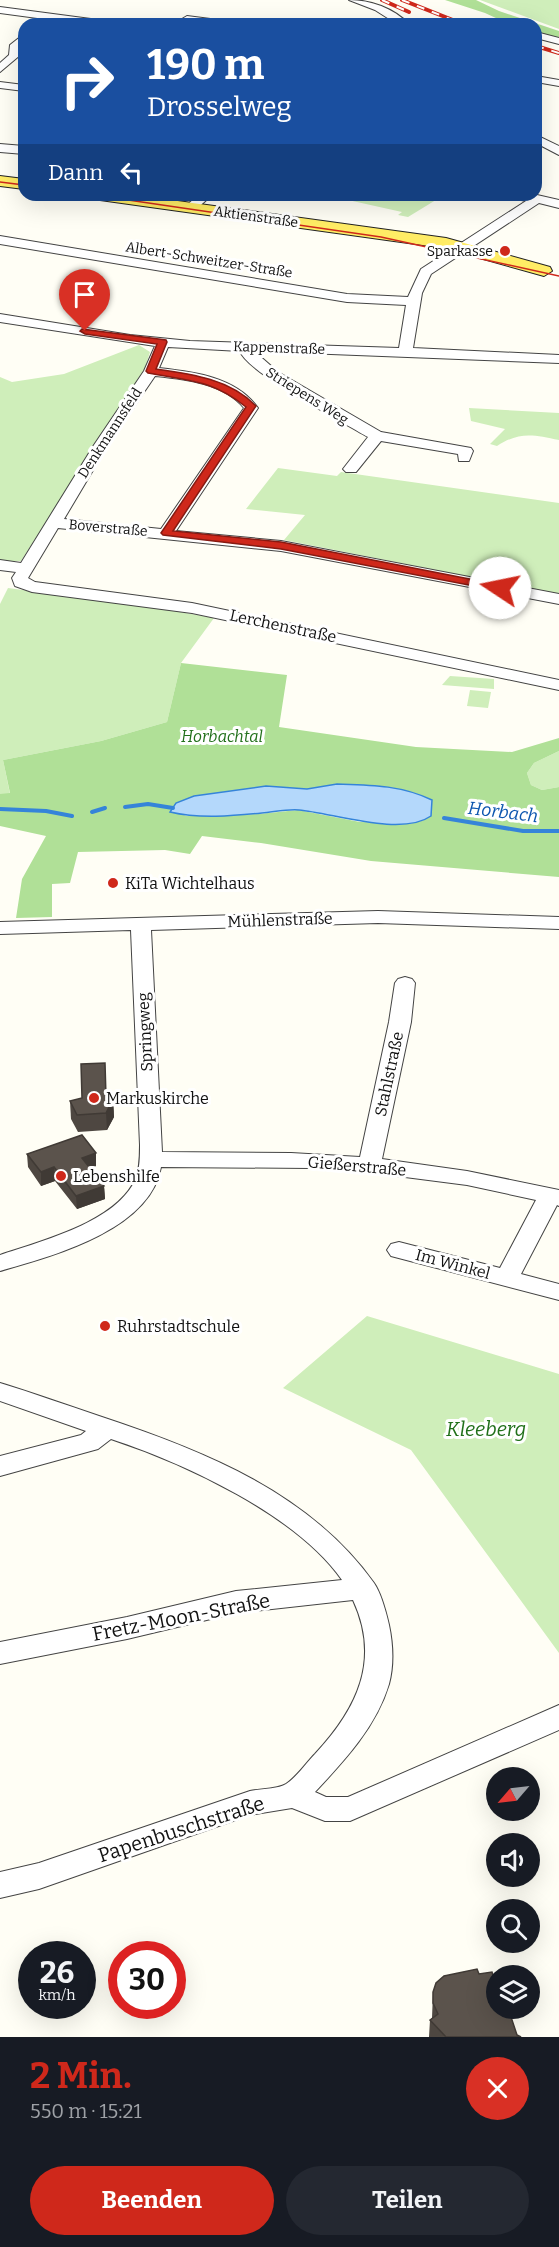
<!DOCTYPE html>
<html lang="de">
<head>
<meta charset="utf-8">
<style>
  :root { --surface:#171b24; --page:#242831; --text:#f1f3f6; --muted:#9ea1a6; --accent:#cf281b }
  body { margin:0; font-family:Bitter,serif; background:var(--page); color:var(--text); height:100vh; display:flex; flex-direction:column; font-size:22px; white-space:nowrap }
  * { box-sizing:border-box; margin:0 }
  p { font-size:20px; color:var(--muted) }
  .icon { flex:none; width:33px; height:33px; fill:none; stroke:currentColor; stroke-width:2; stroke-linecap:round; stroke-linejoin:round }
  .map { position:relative; height:2037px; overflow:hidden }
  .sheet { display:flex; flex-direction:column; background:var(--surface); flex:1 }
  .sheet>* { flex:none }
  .top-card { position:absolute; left:18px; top:18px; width:524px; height:183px; border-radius:18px; box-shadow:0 6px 24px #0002; background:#1a4fa0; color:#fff; overflow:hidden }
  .needle { width:39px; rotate:242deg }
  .buttons { position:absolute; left:486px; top:1767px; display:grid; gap:12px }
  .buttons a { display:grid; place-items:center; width:54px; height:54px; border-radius:50%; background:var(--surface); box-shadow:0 6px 24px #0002; font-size:30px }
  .speed { position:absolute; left:18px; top:1941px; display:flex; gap:12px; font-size:30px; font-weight:700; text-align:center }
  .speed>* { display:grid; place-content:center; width:78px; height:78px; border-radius:50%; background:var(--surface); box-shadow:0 6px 24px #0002; line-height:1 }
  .speed small { font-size:15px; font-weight:400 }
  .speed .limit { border:9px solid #d22; background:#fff; color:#111 }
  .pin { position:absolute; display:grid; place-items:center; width:51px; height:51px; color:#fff; margin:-62px -26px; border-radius:50% 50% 50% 0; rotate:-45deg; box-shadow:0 0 6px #0007 }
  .pin .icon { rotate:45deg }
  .me { position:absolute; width:66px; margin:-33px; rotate:281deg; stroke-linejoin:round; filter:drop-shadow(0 0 4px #0008) }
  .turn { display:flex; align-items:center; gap:21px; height:126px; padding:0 30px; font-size:27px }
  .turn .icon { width:78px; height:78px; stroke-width:2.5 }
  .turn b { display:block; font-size:42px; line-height:51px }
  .then { display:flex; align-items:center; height:57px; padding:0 30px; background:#0003; gap:12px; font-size:22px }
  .round { display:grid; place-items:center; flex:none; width:63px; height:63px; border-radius:32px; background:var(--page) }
  .overview { display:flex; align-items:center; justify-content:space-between; height:102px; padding:0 30px }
  h1 { font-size:36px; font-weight:700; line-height:45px; color:var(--accent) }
  .primary-button { display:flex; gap:12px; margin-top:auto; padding:12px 30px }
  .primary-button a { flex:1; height:69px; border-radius:36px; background:var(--accent); color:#fff; font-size:24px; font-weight:700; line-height:69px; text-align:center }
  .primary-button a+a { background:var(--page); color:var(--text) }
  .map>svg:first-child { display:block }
  .green { fill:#cfeeba }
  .forest { fill:#b0e097; fill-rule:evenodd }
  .water { fill:#b4d8fb; stroke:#3584d9; stroke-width:1.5 }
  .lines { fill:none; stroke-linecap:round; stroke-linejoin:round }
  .stream { stroke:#3584d9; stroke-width:4 }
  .minor-casing { stroke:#444; stroke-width:2 }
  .major-casing { stroke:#222; stroke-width:2 }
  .minor { fill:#fff; fill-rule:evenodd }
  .major { fill:#ffec65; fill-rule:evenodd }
  .tram { stroke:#cf281b; stroke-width:1.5 }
  .rail-casing { stroke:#cf281b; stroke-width:4 }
  .rail { stroke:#fff; stroke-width:2; stroke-dasharray:8; stroke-linecap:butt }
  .wall { fill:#4e4741 }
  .shaded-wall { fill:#403a35 }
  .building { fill:#5b534c; stroke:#403a35; stroke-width:1.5 }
  .route { fill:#cf281b; stroke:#871a12; stroke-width:1.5 }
  .poi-dot { fill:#cf281b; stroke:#fff; stroke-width:2 }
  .labels { text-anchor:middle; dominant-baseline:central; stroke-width:6; stroke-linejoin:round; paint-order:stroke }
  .far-street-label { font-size:14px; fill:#111; stroke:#fff }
  .far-poi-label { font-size:14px; fill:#111; stroke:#fff; text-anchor:end }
  .street-label { font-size:16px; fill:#111; stroke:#fff }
  .park-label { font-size:16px; font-style:italic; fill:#21701a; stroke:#fff }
  .poi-label { font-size:16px; fill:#111; stroke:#fff; text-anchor:start }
  .water-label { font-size:18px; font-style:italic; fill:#0d56af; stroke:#fff }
  .near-park-label { font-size:20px; font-style:italic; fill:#21701a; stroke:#fff }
  .near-street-label { font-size:20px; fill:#111; stroke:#fff }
</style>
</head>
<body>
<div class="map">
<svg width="559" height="2037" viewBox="0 0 559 2037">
  <rect width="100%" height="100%" fill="#fffef5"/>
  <!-- green -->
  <g class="green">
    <path d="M480,0h79v29z"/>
    <path d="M356,195h88l-36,22 -10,-2 4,-3 -54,-12z"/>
    <path d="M139,345l11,7 -5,16 -124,193h-21v-184l12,5 52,-8z"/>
    <path d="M469,408l90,5v27c-25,-5 -39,-9 -62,6l-7,-2 15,-15 -34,-8z"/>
    <path d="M278,468l59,8 4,-4 218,31v91l-275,-54 21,-25 -59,-6z"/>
    <path d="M8,588l150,20 56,10 -33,45 -14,59 -66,19 -98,19 7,34h-10v-190z"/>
    <path d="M450,676l44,3v10l-52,-4z"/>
    <path d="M470,690l21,2 -3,16 -21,-2z"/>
    <path d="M559,751v36l-17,3 -11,-5 -4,-12 7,-10z"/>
    <path d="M367,1316l192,58v279l-148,-203 -128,-62z"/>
  </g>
  <!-- forest -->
  <g class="forest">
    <path d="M445,0h31l23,11 60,20v7l-23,-6v-8h-27l-24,-11z"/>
    <path d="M181,663l106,12 -8,52 137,20 96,5 47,-14v13l-25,12 -7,10 4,12 11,5 17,-3v90l-188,-16 -110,-18 -59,-7 -12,18 -25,-4 -87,2 -8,31 -18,1v33l-36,1 6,-39 24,-43 -46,-10v-32l10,-1 -7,-33 98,-19 66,-19zM337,784l73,39 -50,-1 -62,-12 -39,4 -72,2 -16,-5 23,-15 72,-10 41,3z"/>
  </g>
  <!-- water -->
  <path class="water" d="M337,784c33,1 64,1 95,16l-1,16c-30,21 -98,-3 -132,-6 -12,-1 -25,2 -37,3 -29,3 -63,6 -92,-1l6,-9 18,-7 72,-10 41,3z"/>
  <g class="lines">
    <!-- stream -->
    <g class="stream">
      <path d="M125,807l23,-3 25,4"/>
      <path d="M0,809l46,2 26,5"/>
      <path d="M92,812l13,-4"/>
      <path d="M444,818l79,13h36"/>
    </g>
    <defs>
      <g id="minor">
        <path d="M349,0c22,0 44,8 60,24h-12l-22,-14z"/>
        <path d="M0,7l106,14 5,3h-29l-82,-11z"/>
        <path d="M187,16l39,5 5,3 -48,-3 -1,-2z"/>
        <path d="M536,32l23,6v6l-23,-6z"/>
        <path d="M24,34l-5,22 -19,16v-9l9,-8 1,-10z"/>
        <path d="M536,76l23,4v6l-23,-4z"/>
        <path d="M0,82l24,3v6l-24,-3z"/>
        <path d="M536,135l23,11v9l-23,-12z"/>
        <path d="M0,144l24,2v8l-24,-2z"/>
        <path d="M198,195h14l-18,16h-8l-2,-3z"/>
        <path d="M510,195h27l22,5v8l-20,-5 -108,71 -9,19 -9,55 146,7v8l-305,-12 24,21 103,60 90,16 2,3 -4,10h-10l-1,-7 -77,-13 -25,31h-10l-3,-3 25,-32c-23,-14 -122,-65 -128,-86l-72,-4 -9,21c36,4 77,9 99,40l-82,123 105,10 278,53v10l-278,-53 -223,-23 -30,50 7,4 157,21 367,77v10l-367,-77 -160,-21 -17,-6 -3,-8 4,-6 -16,-2v-10l21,3 73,-118 50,-74 11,-25 -155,-24v-8l130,21 60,6 209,7 7,-43 -59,-3 -347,-58v-8l347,58 61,3 13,-28 105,-68 -14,-3zM155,376c29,3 69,7 89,32l-83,121 -97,-10 44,-74z"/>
        <path d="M378,911l181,6v12l-181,-6 -227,7 11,222 129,1 69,4 29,-135 6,-39 3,-4 7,-2 7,2 3,4 -4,39 -29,137 85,12 92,19v16l-2,-1 -36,69 38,10v16l-168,-44 -4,-6 4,-6 8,-2 101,26 36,-68 -69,-15 -93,-12 -63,-5 -150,-1c-11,63 -108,89 -161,104v-16c41,-14 118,-33 136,-77 4,-10 4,-22 4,-33l-9,-215 -131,4v-12z"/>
        <path d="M0,1383c33,10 66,22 99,33 103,34 210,76 275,167 7,10 12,29 15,42 4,19 5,40 0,59 -13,43 -44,76 -74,108l11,5h22l211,-92v25l-209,91h-25l-33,-13 -42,7 -211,74 -39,9v-26l39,-9 211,-72c10,-2 28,-2 36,-7 11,-7 20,-21 29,-30 42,-45 66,-94 38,-154l-117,13 -109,26 -127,25v-22l127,-25 109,-26 106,-11c-45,-65 -158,-117 -231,-141l-13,10 -98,27v-20l81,-21 5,-4 -86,-30z"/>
      </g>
      <g id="major">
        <path d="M0,176l24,3v10l-24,-3z"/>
        <path d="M92,195h42l312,43 104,29 2,4 -8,5 -100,-28 -344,-48z"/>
      </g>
    </defs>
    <!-- minor casing -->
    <use href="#minor" class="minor-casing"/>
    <!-- major casing -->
    <use href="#major" class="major-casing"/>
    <!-- minor -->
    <use href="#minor" class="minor"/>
    <!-- major -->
    <use href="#major" class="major"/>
    <!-- tram -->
    <g class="tram">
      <path d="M0,182l24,3"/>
      <path d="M94,195l287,42 178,39"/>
    </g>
    <defs>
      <g id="rail">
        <path d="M382,0l27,12"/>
        <path d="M402,0l61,24"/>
        <path d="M536,46l23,7"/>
      </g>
    </defs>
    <!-- rail casing -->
    <use href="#rail" class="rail-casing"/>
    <!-- rail -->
    <use href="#rail" class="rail"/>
  </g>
  <!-- wall -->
  <g class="wall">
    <path d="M106,1097l7,2 1,18 -7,13 -29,2 -7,-13 -1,-18z"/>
    <path d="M96,1153v13l-5,2 13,18 1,13 -28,10 -22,-28 -14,5 -13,-19 -1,-13z"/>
    <path d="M479,1974l17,11 21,50 4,2h-92l1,-17 2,-2 1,-26z"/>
  </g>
  <!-- shaded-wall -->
  <g class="shaded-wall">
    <path d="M113,1099l1,18 -7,13 -1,-17z"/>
    <path d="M96,1153v13l-13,5 -1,-13z"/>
    <path d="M54,1167l1,14 -14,5v-14z"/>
    <path d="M104,1186l1,13 -28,10 -1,-13z"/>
  </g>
  <!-- building -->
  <g class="building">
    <path d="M105,1063l1,34 7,2 -7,14 -29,2 -7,-14 12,-3 -1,-34z"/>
    <path d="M82,1135l14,18 -14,5 22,28 -28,10 -22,-29 -13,5 -14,-18z"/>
    <path d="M477,1969l2,5 13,-2 4,13v23h12l9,27 4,2h-75l-16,-17 8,-6 -5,-11v-11l3,-9 8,-7z"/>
  </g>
  <!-- route -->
  <path class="route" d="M82,329l84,11 1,2 -11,27c36,5 74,10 100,37l-83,125 108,11 219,43 5,3 -5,3 -219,-42 -118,-14 -2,-2 85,-126c-35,-28 -58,-26 -98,-34l-2,-2 11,-27 -72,-10 -5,-3z"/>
  <!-- markers -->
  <g class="poi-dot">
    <circle cx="505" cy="251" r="6"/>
    <circle cx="113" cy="883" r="6"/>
    <circle cx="94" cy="1098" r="6"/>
    <circle cx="61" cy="1176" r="6"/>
    <circle cx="105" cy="1326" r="6"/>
  </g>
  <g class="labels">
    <!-- far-street labels -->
    <g class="far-street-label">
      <text transform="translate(256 217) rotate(8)">Aktienstraße</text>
      <text transform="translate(209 260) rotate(9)">Albert-Schweitzer-Straße</text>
      <text transform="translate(279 348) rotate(2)">Kappenstraße</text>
      <text transform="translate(307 396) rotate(32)">Striepens Weg</text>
      <text transform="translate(110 433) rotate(-57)">Denkmannsfeld</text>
      <text transform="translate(108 528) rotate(5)">Boverstraße</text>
    </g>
    <!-- far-poi labels -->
    <g class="far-poi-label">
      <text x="493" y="251">Sparkasse</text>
    </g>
    <!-- street labels -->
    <g class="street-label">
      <text transform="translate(283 626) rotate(12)">Lerchenstraße</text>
      <text transform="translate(280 920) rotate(-2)">Mühlenstraße</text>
      <text transform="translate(145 1032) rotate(-93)">Springweg</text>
      <text transform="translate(389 1074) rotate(-78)">Stahlstraße</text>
      <text transform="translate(357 1166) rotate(5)">Gießerstraße</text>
      <text transform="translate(453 1264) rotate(15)">Im Winkel</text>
    </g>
    <!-- park labels -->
    <g class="park-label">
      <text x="222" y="736">Horbachtal</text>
    </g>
    <!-- poi labels -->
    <g class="poi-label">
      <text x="125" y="883">KiTa Wichtelhaus</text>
      <text x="106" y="1098">Markuskirche</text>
      <text x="73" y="1176">Lebenshilfe</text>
      <text x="117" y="1326">Ruhrstadtschule</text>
    </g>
    <!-- water labels -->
    <g class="water-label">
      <text transform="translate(503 812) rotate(7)">Horbach</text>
    </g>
    <!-- near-park labels -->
    <g class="near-park-label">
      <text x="486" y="1429">Kleeberg</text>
    </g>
    <!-- near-street labels -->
    <g class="near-street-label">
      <text transform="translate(181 1617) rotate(-11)">Fretz-Moon-Straße</text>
      <text transform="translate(181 1829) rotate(-18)">Papenbuschstraße</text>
    </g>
  </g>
</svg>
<div class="buttons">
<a><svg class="needle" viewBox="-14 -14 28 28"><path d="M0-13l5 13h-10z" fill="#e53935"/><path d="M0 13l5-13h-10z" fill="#9ea1a6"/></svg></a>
<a><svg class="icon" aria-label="sound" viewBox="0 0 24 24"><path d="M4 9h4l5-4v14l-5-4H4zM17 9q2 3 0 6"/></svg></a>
<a><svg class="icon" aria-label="search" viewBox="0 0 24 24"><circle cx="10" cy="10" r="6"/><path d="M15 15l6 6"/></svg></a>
<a><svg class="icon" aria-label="layers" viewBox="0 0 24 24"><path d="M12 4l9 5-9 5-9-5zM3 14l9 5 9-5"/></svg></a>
</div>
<div class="speed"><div>26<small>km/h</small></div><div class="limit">30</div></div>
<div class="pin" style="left:85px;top:331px;background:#d93025"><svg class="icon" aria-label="arrive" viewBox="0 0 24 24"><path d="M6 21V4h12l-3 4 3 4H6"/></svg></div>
<svg class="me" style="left:500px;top:588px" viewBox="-20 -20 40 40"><circle r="19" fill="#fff"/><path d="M0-13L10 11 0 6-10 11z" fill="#cf281b"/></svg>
<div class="top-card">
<div class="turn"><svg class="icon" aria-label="right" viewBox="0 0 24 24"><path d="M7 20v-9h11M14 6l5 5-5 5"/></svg><div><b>190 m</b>Drosselweg</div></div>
<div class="then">Dann<svg class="icon" aria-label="left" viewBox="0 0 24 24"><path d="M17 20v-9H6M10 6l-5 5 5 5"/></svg></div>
</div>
</div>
<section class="sheet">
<div class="overview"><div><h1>2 Min.</h1><p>550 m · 15:21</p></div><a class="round" style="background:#d93025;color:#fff"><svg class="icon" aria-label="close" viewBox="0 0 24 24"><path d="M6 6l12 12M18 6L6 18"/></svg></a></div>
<div class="primary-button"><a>Beenden</a><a>Teilen</a></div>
</section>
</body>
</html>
